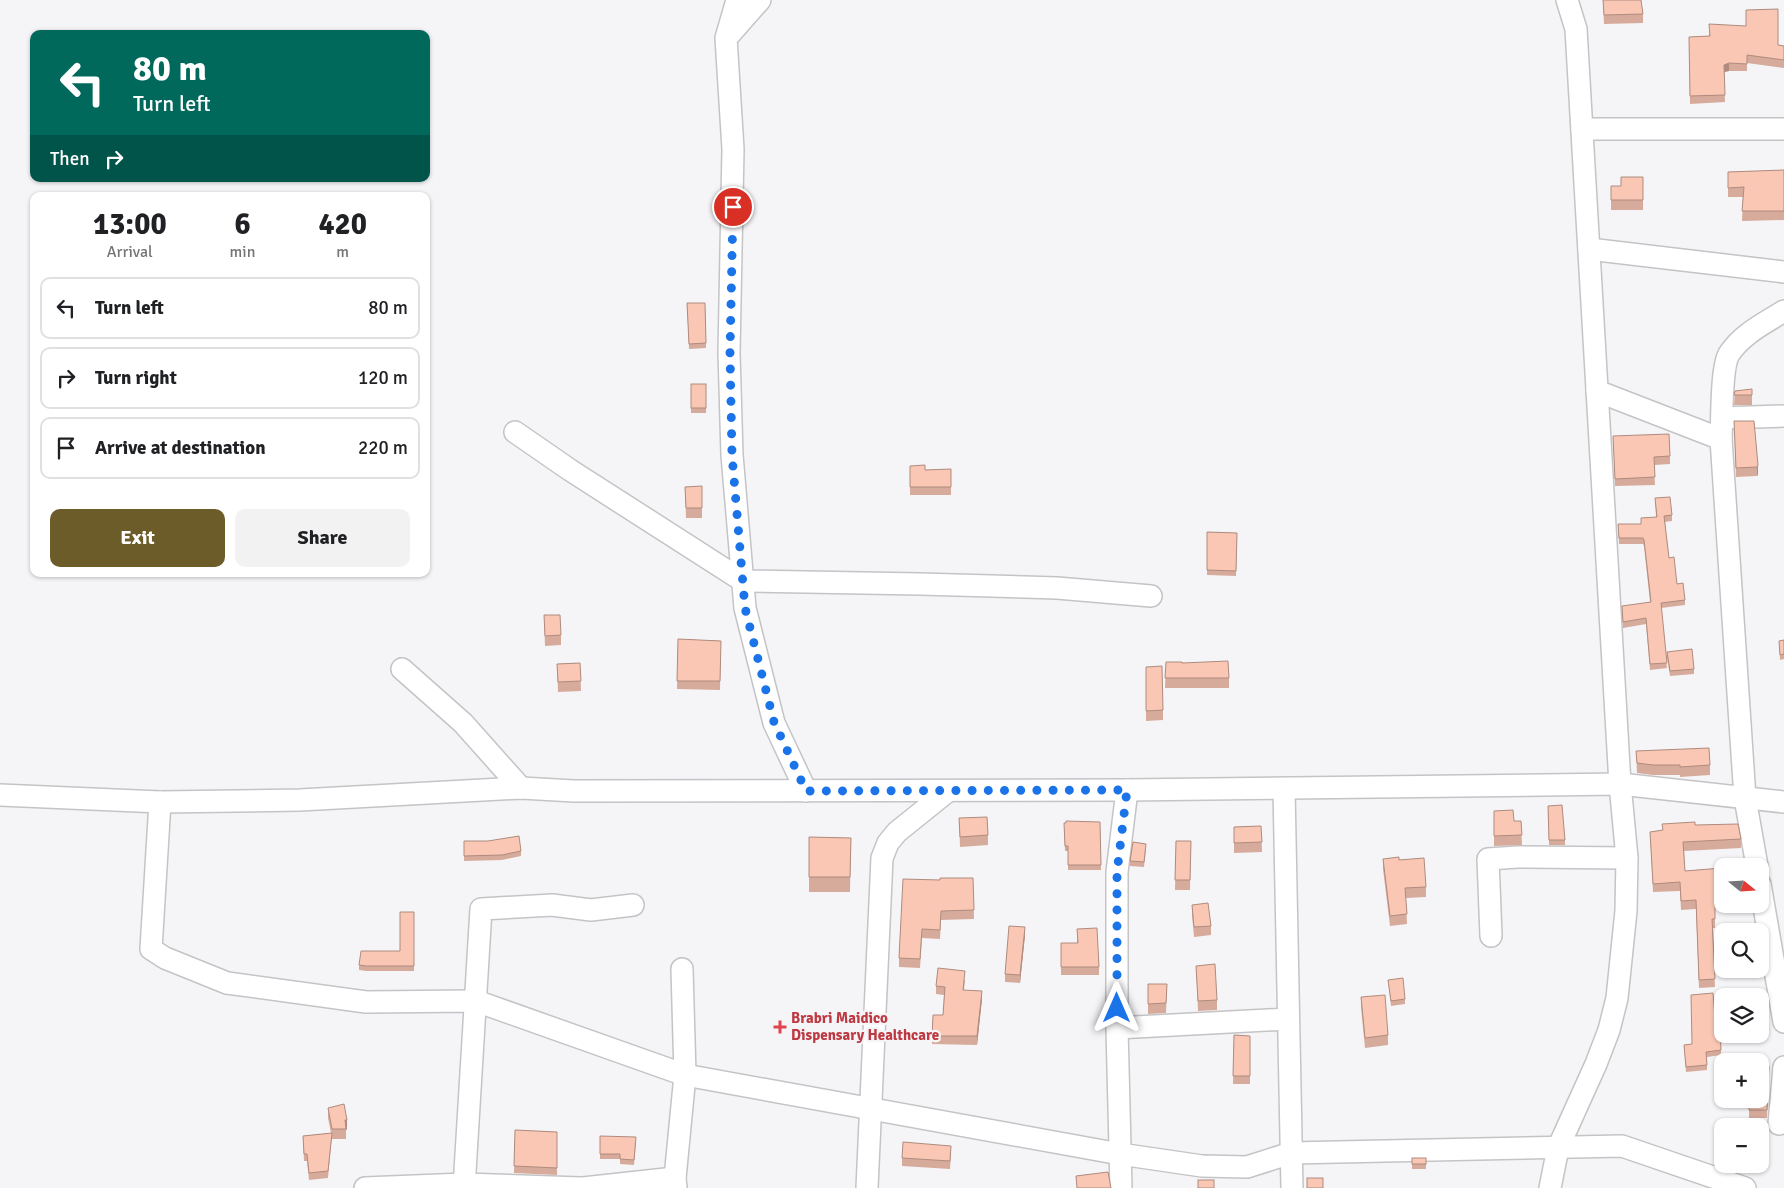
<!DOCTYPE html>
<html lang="en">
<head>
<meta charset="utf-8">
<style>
  :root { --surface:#fff; --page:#f2f2f2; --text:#202124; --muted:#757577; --line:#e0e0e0; --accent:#6b5c29 }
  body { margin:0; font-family:Signika,sans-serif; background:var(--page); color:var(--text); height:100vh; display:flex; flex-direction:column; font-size:19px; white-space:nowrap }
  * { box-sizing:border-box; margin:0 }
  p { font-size:16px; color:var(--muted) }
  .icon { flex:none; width:28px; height:28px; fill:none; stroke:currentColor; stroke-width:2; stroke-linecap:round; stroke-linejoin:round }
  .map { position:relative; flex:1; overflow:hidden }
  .side { position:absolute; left:30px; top:192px; width:400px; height:385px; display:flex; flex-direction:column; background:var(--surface); border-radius:10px; box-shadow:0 1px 4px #0004 }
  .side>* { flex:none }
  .top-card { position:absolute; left:30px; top:30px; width:400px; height:152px; border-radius:10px; box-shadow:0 1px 4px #0004; background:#00695c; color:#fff; overflow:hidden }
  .needle { width:32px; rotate:108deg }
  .buttons { position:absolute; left:1714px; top:858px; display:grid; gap:10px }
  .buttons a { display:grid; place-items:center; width:55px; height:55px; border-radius:10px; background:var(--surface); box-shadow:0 1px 4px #0004; font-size:25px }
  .pin { position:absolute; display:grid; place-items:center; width:42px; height:42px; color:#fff; margin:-21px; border:2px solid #fff; border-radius:50%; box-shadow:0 1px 5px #0007 }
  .me { position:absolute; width:55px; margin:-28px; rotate:0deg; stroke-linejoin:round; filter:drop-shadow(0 0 4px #0008) }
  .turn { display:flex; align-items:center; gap:18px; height:105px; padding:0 20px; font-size:22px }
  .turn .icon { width:65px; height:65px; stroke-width:2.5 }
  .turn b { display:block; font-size:35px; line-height:42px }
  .then { display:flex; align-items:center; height:48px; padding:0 20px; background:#0003; gap:10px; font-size:19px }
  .eta { display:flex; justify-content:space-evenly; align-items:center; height:85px; text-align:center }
  .eta b { font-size:30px; font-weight:700; line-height:35px }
  .cta { display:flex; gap:10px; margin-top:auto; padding:10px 20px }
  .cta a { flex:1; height:58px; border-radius:10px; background:var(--accent); color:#fff; font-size:20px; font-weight:700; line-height:58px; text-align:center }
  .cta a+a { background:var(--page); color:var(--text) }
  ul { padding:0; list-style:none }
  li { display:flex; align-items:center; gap:15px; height:62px; margin:0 10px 8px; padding:0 10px; border:2px solid var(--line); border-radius:10px }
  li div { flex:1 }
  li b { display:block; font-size:19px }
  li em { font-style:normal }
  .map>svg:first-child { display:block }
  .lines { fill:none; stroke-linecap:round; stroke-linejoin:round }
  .minor-casing { stroke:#c4c4c7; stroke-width:24 }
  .minor { stroke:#fff; stroke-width:21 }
  .wall { fill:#d7ab9b }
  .shaded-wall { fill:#af8b7e }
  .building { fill:#fac7b4; stroke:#af8b7e }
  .route { stroke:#1a73e8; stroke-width:9; stroke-dasharray:0 16.2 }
  .health-dot { fill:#e0444e; stroke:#f5f5f8; stroke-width:2 }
  .labels { text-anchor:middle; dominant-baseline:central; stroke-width:4.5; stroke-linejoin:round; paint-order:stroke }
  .health-label { font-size:15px; font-weight:bold; fill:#be3a42; stroke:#f5f5f8; text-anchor:start }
</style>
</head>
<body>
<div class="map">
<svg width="1784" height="1188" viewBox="0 0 1784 1188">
  <rect width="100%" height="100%" fill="#f5f5f8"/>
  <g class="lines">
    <defs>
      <g id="minor">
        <path d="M737,0l-11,38 7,111 -4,204 3,102 13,153 29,115 32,68"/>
        <path d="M730,34l30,-34"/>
        <path d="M1582,129h202"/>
        <path d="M1589,249l195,23"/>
        <path d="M1597,391l124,48 24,359 12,68"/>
        <path d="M1722,418l62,-2"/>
        <path d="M515,432l55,38 173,111 177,3 137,4 94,8"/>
        <path d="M1721,439c1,-18 0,-72 8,-85 13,-20 36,-31 55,-43"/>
        <path d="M402,669l61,54 58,65"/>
        <path d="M1284,789l8,399"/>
        <path d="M0,795l160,7 140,-2 221,-12 53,3 553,-1 493,-6 164,18"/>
        <path d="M160,802l-9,147 14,9 62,25 139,19 110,-1 209,74 435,79 82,12 45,1 44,-14 331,-7 123,42"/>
        <path d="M1760,884l24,138"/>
        <path d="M1491,936l-3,-77 30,-2 109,1"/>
        <path d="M1117,1028l171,-9"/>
        <path d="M1779,1124l5,-57"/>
        <path d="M365,1188l99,-4 117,4"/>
        <path d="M464,1188l17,-279 71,-4 39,5 42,-5"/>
        <path d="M583,1188l92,-10"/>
        <path d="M676,1188l-1,-10 10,-103 -3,-106"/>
        <path d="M867,1188l15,-330 6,-15 9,-11 51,-41"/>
        <path d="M1121,1188l-4,-160v-156l10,-82"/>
        <path d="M1550,1188l8,-40 38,-84 13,-34 8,-32 9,-87 1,-53 -7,-74 -44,-755 -9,-29"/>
      </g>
    </defs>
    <!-- minor casing -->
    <use href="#minor" class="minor-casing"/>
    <!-- minor -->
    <use href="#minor" class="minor"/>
  </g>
  <!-- wall -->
  <g class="wall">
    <path d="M1603,0l40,14v9l-39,1z"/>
    <path d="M1709,24l69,21 6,1v22l-37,-5v8h-18l-5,1 1,30 -35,2 -1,-67 20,-1z"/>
    <path d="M1784,170v50l-42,1 1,-24h-15v-25z"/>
    <path d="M1643,177v33h-32v-24h10z"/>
    <path d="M687,303h18l1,45 -17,1z"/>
    <rect x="691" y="384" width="15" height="29"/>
    <path d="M1735,391l17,4v10h-18z"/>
    <path d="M1734,421h20l4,53 -1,2 -21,1z"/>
    <path d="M1613,436l57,20v8l-16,1 1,20 -40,1z"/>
    <path d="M910,466l15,4 26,-1v26h-41z"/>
    <path d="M685,487l17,21v10h-16z"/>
    <path d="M1655,498l17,17v6l-7,1 4,36 8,26 8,16v5l-24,3 6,60 -17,2 -4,-46 -23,4 -1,-16 28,-10 -6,-56 -1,-2h-24l-1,-20h23v-6l15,-1z"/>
    <path d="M1207,532l30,1 -1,43 -29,-1z"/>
    <path d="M544,615l17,20v10l-16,1z"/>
    <path d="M678,639l43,2 -1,49 -43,-1z"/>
    <path d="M1784,640v19l-4,1 -1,-19z"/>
    <path d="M1667,652l27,17v5l-24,2 -3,-19z"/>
    <path d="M1166,662l16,1 47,15v10h-64z"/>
    <path d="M580,663l1,28 -23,1 -1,-28z"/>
    <path d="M1146,667l17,43v10l-17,1z"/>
    <path d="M1636,751l74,14v10l-30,2v-2h-27l-16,-2z"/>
    <path d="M1548,806l17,34v5h-16z"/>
    <path d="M1494,811l20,10h7l1,24 -28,1z"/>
    <path d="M959,818l29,17v10l-28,2z"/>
    <path d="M1100,822l1,48h-33v-19h-3l-1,-23z"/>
    <path d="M1695,825l46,14v9l-57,3 1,20 37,-3v36h20l-27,4v20h-3l3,59 -16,1 -3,-79 -15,1 -1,-19 -27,1 -3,-60z"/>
    <path d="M1261,826l1,26 -28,1v-26z"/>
    <path d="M809,837l42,1 -1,54h-41z"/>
    <path d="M464,841l57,10v5l-19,4 -38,1z"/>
    <path d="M1176,841h15l-1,49h-15z"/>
    <path d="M1146,849l-2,18 -14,-1v-5z"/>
    <path d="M1383,859l16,1 27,27v10l-20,1 1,26 -17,2 -7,-57z"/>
    <path d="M973,878l1,41 -33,1 -1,19 -18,-1 -2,30 -21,-1v-9l41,-78z"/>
    <path d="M1192,905l19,21v9l-17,2 -2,-22z"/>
    <path d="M414,912v59h-48l-7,-1v-5l41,-14z"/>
    <path d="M1077,929l22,38v8h-38v-32h16z"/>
    <path d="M1025,935l-5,48 -15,-1v-8z"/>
    <path d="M1196,966l21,34v10l-19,1z"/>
    <path d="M965,980l-1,10 18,9 -5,46 -45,-1 1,-29h10l1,-20 -8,-1v-8z"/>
    <path d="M1388,980l17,19v5l-14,2z"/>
    <path d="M1148,984h19l-1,29 -18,1z"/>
    <path d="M1361,997l27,38v10l-23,3 -4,-41z"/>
    <path d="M1716,1029l5,21v5l-14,2v13l-21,2 -2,-27 8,-1z"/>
    <path d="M1234,1035l16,1v48h-17z"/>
    <path d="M1769,1074l-2,44h-18v-19z"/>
    <path d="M328,1108l19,21 -1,1v9h-14v-4l-4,43 -19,2 -2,-19h-3l-1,-25 28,-3 -3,-15z"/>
    <path d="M515,1130l42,2v43l-43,-2z"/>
    <path d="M600,1136l36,6 -2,23 -14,-1v-5h-20z"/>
    <path d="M951,1154l-1,15 -48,-3v-8z"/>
    <rect x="1412" y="1158" width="14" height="11"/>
  </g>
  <!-- shaded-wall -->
  <g class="shaded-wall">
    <path d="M1729,63v8l-5,1v-7z"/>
    <path d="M1758,465v9l-1,2v-9z"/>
    <path d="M1025,927v8l-5,48v-8z"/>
    <path d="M982,991v8l-5,46v-9z"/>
    <path d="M345,1120h2v9l-1,1z"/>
  </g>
  <!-- building -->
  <g class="building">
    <path d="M1603,0h38l2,14 -39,1z"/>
    <path d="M1778,9v36l6,1v14l-37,-5v9l-18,-1 -5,2 1,30 -35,1 -1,-59 21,-1 -1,-12 37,2v-16z"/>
    <path d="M1784,170v41h-42l2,-24 -16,1v-16z"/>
    <path d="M1621,177h22v23h-32v-14h10z"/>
    <path d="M687,303h18l1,40 -17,1z"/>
    <rect x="691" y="384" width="15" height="24"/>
    <path d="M1752,389v6h-18l1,-4z"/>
    <path d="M1734,421h20l4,44 -1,2 -21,1z"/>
    <path d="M1669,434l1,22 -16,1 1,20 -40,2 -2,-43z"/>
    <path d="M925,465v5l26,-1v18h-41v-21z"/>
    <path d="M702,486v22h-16l-1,-21z"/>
    <path d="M1670,497l2,18 -8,1 5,42 5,-1 3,27 6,-1 2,17 -24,3 6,60 -17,1 -4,-46 -23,4 -1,-16 29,-4 -7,-62 -1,-2h-24l-1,-14h23v-6l16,-1 -2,-19z"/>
    <path d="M1207,532l30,1 -1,38 -29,-1z"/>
    <path d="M544,615h16l1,20 -16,1z"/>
    <path d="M678,639l43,2 -1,40h-43z"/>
    <path d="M1784,640v14l-4,1 -1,-14z"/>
    <path d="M1692,649l2,20 -24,2 -3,-19z"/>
    <path d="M1228,661l1,17h-64l1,-16h16v1z"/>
    <path d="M580,663l1,18 -23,1 -1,-18z"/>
    <path d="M1162,666l1,44 -17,1v-44z"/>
    <path d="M1709,748l1,17 -30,2v-2h-27l-16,-2 -1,-12z"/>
    <path d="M1562,805l3,35h-16l-1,-34z"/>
    <path d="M1513,810l1,11h7l1,14 -28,1v-25z"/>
    <path d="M987,817l1,18 -28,2 -1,-19z"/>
    <path d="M1066,821l34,1 1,43h-33v-19h-3l-1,-23h2z"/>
    <path d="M1695,822v3l43,-1 3,15 -58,3 2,29 37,-3v30l-7,1v20h-3l3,60 -16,1 -3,-80 -15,1 -1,-19 -27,2 -3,-52 13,-2 -1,-6z"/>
    <path d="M1261,826l1,16 -28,1v-16z"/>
    <path d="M519,836l2,15 -19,4 -38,1v-15h24z"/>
    <path d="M809,837l42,1 -1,39h-41z"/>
    <path d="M1176,841h15l-1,39h-15z"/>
    <path d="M1133,842l13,2 -2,18 -14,-1z"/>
    <path d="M1399,857v3l25,-2 2,29 -21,1 2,26 -17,2 -7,-57z"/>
    <path d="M940,878h33l1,32 -33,1 -1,19 -18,-1 -2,30 -21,-1 4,-79 37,1z"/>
    <path d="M1208,903l3,23 -17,1 -2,-22z"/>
    <path d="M400,912h14v54h-48l-7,-1 2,-14h39z"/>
    <path d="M1009,926l16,1 -5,48 -15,-1z"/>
    <path d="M1097,928l2,39h-38v-24h17l-1,-14z"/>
    <path d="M1215,964l2,36 -19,1 -2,-35z"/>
    <path d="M938,968l27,3 -2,19 19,1 -5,45h-45l1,-21h10l2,-28 -9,-1z"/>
    <path d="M1403,978l2,21 -14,2 -3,-21z"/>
    <path d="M1148,984h19l-1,19 -18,1z"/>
    <path d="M1713,993l3,36h4l1,21 -15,2 1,13 -21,2 -2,-22 8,-1 -1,-49z"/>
    <path d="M1385,995l3,40 -23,3 -4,-41z"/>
    <path d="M1234,1035l16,1v40h-17z"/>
    <path d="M1769,1066l-2,44h-18v-11h11v-31z"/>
    <path d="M344,1104l3,16h-2l1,9h-14l-4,-21z"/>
    <path d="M515,1130l42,2v36l-43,-2z"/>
    <path d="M332,1133l-4,38 -19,2 -2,-19h-3l-1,-18z"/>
    <path d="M600,1136l36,1 -2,23 -14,-1v-5h-20z"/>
    <path d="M903,1142l48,4 -1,15 -48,-3z"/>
    <rect x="1412" y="1158" width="14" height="6"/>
    <path d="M1108,1172l3,16h-34l-1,-12z"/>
    <rect x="1307" y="1178" width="16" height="10"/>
    <rect x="1198" y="1180" width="16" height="8"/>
  </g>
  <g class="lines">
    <!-- route -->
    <path class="route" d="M733,207l-3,146 2,102 13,153 29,114 32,69 321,-1 -10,82v136"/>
  </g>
  <!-- markers -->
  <path class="health-dot" d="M777.5 1019.5h5v5h5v5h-5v5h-5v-5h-5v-5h5z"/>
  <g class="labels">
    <!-- health labels -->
    <g class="health-label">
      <text x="791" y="1018">Brabri Maidico<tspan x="791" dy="17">Dispensary Healthcare</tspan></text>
    </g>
  </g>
</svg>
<div class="buttons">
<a><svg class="needle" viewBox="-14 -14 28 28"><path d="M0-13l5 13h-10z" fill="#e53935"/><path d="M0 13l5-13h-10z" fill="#757577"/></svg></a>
<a><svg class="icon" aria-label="search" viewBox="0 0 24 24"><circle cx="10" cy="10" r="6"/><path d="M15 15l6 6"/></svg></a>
<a><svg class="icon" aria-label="layers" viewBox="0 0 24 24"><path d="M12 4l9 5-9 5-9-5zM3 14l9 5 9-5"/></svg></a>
<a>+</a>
<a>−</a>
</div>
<div class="pin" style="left:733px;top:207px;background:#d93025"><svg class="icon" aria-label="arrive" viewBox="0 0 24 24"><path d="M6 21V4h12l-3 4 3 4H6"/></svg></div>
<svg class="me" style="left:1117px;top:1008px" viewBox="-20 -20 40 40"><path d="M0-17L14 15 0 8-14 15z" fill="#1a73e8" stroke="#fff" stroke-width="4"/></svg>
<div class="top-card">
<div class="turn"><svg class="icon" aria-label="left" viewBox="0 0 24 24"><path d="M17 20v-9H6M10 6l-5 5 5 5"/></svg><div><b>80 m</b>Turn left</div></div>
<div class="then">Then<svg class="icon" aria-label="right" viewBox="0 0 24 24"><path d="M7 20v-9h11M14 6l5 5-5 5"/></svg></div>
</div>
<section class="side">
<div class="eta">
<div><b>13:00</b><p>Arrival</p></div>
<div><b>6</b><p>min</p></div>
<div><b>420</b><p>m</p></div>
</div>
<ul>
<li><svg class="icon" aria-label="left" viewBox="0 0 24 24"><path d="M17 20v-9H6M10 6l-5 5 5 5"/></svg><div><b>Turn left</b></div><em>80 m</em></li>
<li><svg class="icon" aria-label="right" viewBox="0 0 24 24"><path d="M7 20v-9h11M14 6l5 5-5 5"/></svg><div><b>Turn right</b></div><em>120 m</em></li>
<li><svg class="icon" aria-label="arrive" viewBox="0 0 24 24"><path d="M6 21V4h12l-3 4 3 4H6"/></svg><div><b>Arrive at destination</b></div><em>220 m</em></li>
</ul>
<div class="cta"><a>Exit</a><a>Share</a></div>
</section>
</div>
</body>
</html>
